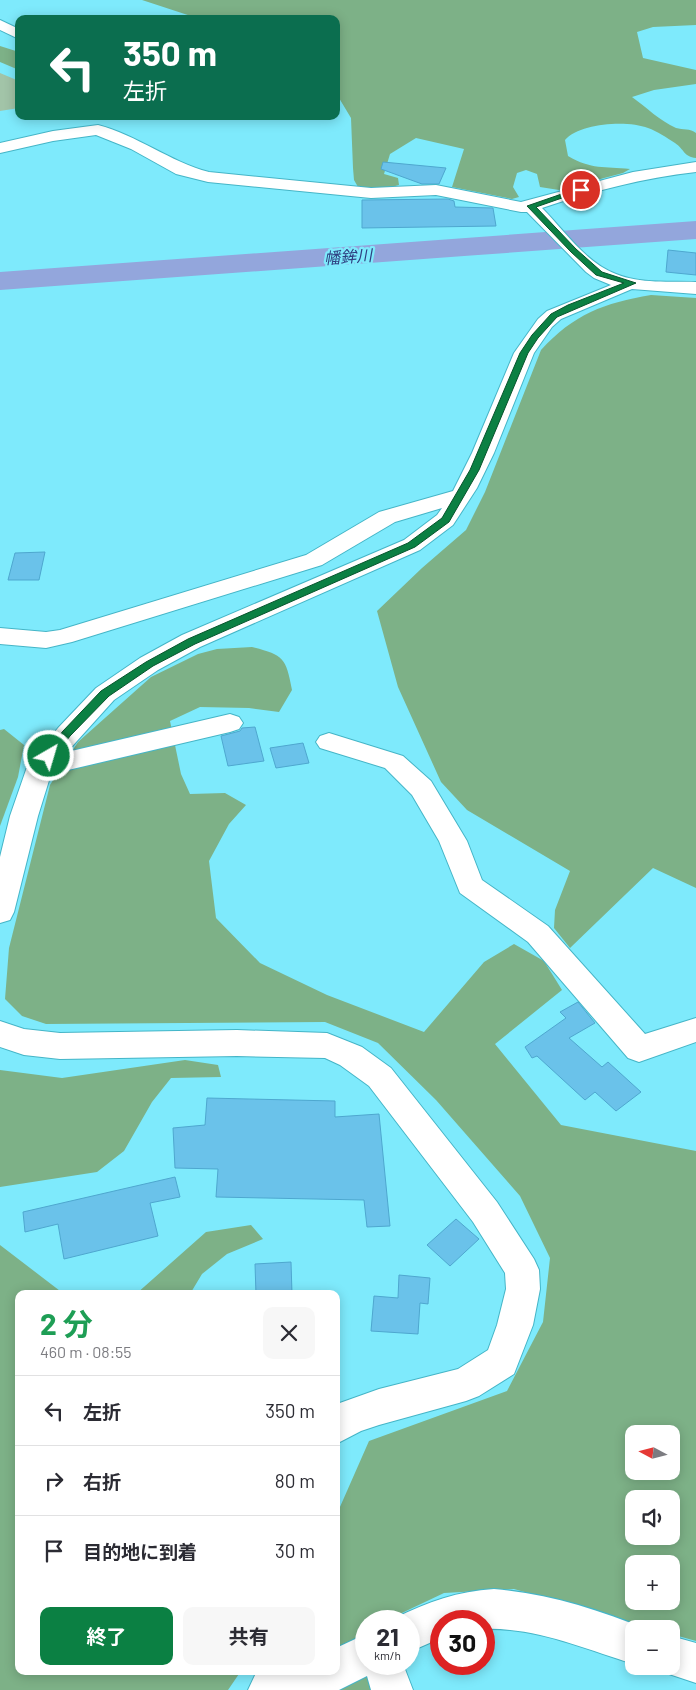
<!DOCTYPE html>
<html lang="ja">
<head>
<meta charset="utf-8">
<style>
  :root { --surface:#fff; --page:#f7f7f7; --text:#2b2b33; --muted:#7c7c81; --line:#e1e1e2; --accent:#0b8043 }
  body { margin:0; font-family:Barlow,"Noto Sans JP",sans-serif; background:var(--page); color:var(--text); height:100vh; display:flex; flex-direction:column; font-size:19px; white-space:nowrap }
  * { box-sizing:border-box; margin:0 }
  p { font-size:16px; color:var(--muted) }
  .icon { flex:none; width:28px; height:28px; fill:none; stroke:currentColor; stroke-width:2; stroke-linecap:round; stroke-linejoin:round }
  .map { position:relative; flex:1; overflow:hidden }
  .drawer { position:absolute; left:15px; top:1290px; width:325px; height:385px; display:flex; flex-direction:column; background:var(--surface); border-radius:10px; box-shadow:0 2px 12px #0003 }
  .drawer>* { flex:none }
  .top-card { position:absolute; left:15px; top:15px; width:325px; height:105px; border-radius:10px; box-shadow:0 2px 12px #0003; background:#0b6e4f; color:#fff; overflow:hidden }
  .needle { width:32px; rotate:277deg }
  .tools { position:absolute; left:625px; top:1425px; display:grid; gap:10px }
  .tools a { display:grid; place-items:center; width:55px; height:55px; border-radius:10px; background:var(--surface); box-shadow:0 2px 12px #0003; font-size:25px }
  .speed { position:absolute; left:355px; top:1610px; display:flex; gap:10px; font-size:25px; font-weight:700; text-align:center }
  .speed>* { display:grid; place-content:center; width:65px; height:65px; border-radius:50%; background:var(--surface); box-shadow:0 2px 12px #0003; line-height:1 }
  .speed small { font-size:12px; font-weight:400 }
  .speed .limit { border:8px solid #d22; background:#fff; color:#111 }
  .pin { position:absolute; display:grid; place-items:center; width:42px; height:42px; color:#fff; margin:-21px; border:2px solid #fff; border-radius:50%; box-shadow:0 1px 5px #0007 }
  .me { position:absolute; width:55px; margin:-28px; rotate:38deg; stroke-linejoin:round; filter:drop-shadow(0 0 4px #0008) }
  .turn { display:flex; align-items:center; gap:18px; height:105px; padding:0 25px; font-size:22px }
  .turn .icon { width:65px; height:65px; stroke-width:2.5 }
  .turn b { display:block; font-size:35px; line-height:42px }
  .round { display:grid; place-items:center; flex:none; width:52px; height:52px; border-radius:10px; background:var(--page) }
  .overview { display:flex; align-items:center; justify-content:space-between; height:85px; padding:0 25px }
  h1 { font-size:30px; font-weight:700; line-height:38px; color:#1e9e55 }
  .primary-button { display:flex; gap:10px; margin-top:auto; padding:10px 25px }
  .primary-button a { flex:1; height:58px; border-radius:10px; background:var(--accent); color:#fff; font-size:20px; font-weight:700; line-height:58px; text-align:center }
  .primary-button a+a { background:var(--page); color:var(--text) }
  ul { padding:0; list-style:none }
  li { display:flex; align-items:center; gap:15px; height:70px; padding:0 25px; border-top:1px solid var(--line) }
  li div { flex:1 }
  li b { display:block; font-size:19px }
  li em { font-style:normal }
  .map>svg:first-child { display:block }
  .green { fill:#a2c4a8 }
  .forest { fill:#7db187; fill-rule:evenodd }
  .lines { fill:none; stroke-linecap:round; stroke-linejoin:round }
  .river { fill:#93a6dc; fill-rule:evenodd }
  .building { fill:#6ac2ea; stroke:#4ea7cf }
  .minor-casing { stroke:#45b5c7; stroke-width:2 }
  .minor { fill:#fff; fill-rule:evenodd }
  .route { fill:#0b8043; stroke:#07532c }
  .labels { text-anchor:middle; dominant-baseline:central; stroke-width:4.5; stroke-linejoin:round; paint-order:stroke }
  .far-water-label { font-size:16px; font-style:italic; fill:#2f4081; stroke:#7eeafc }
</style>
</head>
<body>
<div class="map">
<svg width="696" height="1690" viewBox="0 0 696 1690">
  <rect width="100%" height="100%" fill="#7eeafc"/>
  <!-- green -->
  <path class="green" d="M0,73l19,8v27l-19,3z"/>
  <!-- forest -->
  <g class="forest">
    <path d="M142,0h554v25l-43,2 -16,5 6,26 53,12v14l-42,6 -22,7c14,10 28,24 44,31 7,2 14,0 20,5v25c-12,-1 -12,-9 -21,-15 -8,-5 -18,-12 -27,-15 -21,-8 -68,-5 -83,12l3,16c24,14 36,10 62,13l-7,4 -64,17 -19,-3 -3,-13 -11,-4 -9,3 -4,14 6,10 -7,2 -60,-12 12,-38 -48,-11 -26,16 -6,20 14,4 1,7 -15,4 -26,-2 -4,-7 -1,-12 -2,-50 -15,-25v-74h-136z"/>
    <path d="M0,46l19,6v18l-19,-8z"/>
    <path d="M651,295l45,3v590l-43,-20 -83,80 -16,-20 1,-18 15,-39 -103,-61 -26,-28 -43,-95 -21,-76 45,-43 44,-38 19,-38 56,-142c33,-36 63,-47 110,-55z"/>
    <path d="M252,647c31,8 34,10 40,43l-13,22 -30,-4 -49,-1 -30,14 11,53 9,20 35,-1 21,12 -17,19 -20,37 7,57 44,45 67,32 97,37 60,-70 30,-18 30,17 18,29 -67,54 66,81 135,26v490l-25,-7v-5h-17l-140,-40 -70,4 -59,28h-19v10l-2,2 2,31h3l4,26h-75l38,-19v-155l33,-75 138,-50 36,-69 7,-64 -30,-62 -84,-96 -58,-57 -53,-21 -279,2 -24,-8 -17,-17 4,-51 41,-163 28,-43 73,-65 47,-23 19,-5zM634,1434h37v37h-37zM634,1499h37v37h-37zM634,1564h37v37h-37z"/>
    <path d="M4,729l20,16 -6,32 -18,49v-96z"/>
    <path d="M185,1060l33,5 3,12 -50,1 -19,24 -28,49 -27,21 -97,15v-117l62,8z"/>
    <path d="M251,1225l12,14 -36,15 -25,20 -12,20h-54l70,-62z"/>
    <path d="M0,1245l64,49h-45v377h222l-13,19h-228z"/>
  </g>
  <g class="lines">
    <!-- river -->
    <path class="river" d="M696,221v18l-696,51v-18z"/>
  </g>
  <!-- building -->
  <g class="building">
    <path d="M383,162l63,6 -7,16h-17l-41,-15z"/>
    <path d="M448,199l6,2 1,6 38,1 3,18 -134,2v-28z"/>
    <path d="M668,250l28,3v22l-30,-3z"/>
    <path d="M45,552l-6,28h-31l7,-27z"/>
    <path d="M255,727l9,34 -36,5 -7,-30 19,-5 2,-3z"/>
    <path d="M303,743l6,20 -33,5 -6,-20z"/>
    <path d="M578,1002l17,21 -26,15 33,29 6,-5 33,30 -25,19 -21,-19 -10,8 -48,-44 -5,2 -7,-11 41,-29 -6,-6z"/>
    <path d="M207,1098l128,3v16l44,-3 11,112 -23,1 -3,-27 -148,-3 2,-28 -43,-1 -2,-40 32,-3z"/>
    <path d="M175,1177l5,20 -30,6 8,33 -94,23 -6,-35 -33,8 -2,-20z"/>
    <path d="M456,1219l23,20 -29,27 -23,-21z"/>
    <path d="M291,1262l1,32h-36l-1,-30z"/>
    <path d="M399,1275l31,3 -2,26 -8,-1 -2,31 -47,-3 3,-35 24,2z"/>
  </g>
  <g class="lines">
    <defs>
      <g id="minor">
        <path d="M0,20l19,9v10l-19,-9z"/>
        <path d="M98,125c39,10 72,37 111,47l162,16 65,-3 85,17 112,-30 63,-10v10c-53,6 -103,19 -154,36 22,22 44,55 74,66 24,10 54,7 80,8v12l-64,-5 -71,30 -9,8 -18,26 -40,100 -17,35 -24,37 -33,25 -220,97 -42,23 -44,30 -47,52 163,-38 9,3 4,6 -4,6 -9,3 -179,42 -13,42 -24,96 -4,8 -10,3v-66l10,-41 17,-49 31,-39 38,-40 44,-30 42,-23 222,-95 33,-25 5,-7 -47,14 -73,43 -250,77 -26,6 -46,-4v-16l46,4 14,-2 246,-75 73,-43 74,-21 19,-38 42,-100 24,-34 9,-8 64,-26 -17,-7 -8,-6 -59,-60h-6l-85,-17 -65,3 -163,-16 -32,-8 -45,-25 -35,-14 -43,6 -53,12v-10l53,-12z"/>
        <path d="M329,733l74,23 28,25 36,60 15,39 66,46 97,108 51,-16v24l-57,20 -11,-4 -100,-116 -68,-49 -21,-52 -27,-46 -27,-27 -65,-20 -4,-6 4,-6z"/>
        <path d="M0,1021l24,8 36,4 177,-3 90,3 35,14 29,21 106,134 37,57 5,11 1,19 -7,36 -19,49 -35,22 -13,5 -87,24 -18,6 -25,13 1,-40 42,-15 79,-20 30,-19 9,-25 9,-36 -1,-16 -32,-51 -104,-136 -29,-21 -15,-7 -88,-2 -177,3 -36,-4 -24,-8z"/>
        <path d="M494,1589c51,4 104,20 152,40h-12v35c-49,-15 -98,-37 -150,-35v-8h-43v17l-32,14v-31h-16l2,-3c33,-16 63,-27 99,-29z"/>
        <path d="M366,1634v30h37l10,26h-42l-4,-14 -28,14h-91l9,-19h79v-23z"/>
        <path d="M671,1636l25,7v40l-39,-13 -2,-4h16z"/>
      </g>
    </defs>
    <!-- minor casing -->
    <use href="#minor" class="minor-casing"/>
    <!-- minor -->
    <use href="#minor" class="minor"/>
  </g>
  <!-- route -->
  <path class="route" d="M579,188l6,2 -49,17 40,42 26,23 34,11 -79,34 -19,21 -10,15 -49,117 -30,52 -34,25 -220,97 -42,22 -44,30 -39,40 -17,23h-8l-1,-3 1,-2 18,-23 38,-40 45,-29 42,-23 220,-96 34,-25 28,-48 50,-117 12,-18 19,-21 17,-9 56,-22 -28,-8 -25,-23 -44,-46z"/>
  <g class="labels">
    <!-- far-water labels -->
    <g class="far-water-label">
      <text transform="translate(348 256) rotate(-4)">幡鉾川</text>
    </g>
  </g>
</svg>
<div class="tools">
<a><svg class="needle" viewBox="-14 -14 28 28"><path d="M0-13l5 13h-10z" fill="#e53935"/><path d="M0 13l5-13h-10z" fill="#7c7c81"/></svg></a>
<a><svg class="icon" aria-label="sound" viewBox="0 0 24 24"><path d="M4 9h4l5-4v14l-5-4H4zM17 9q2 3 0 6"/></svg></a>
<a>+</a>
<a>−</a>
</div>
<div class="speed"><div>21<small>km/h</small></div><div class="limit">30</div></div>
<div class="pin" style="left:581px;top:190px;background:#d93025"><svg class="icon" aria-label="arrive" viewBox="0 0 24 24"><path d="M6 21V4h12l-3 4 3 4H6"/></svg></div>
<svg class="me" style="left:49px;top:756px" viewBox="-20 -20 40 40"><circle r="17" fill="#0b8043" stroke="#fff" stroke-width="3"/><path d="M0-11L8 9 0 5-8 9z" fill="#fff"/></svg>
<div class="top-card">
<div class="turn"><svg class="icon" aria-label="left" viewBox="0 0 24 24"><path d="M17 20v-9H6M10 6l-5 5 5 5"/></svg><div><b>350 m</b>左折</div></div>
</div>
<section class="drawer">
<div class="overview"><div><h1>2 分</h1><p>460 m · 08:55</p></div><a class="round"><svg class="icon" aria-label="close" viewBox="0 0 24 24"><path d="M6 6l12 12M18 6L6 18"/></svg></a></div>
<ul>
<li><svg class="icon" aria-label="left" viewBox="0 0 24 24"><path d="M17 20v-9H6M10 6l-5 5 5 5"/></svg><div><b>左折</b></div><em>350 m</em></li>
<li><svg class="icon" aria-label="right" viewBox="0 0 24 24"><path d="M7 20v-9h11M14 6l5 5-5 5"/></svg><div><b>右折</b></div><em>80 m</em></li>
<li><svg class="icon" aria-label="arrive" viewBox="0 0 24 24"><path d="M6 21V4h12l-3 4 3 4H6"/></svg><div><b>目的地に到着</b></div><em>30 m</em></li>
</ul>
<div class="primary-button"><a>終了</a><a>共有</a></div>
</section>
</div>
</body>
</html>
